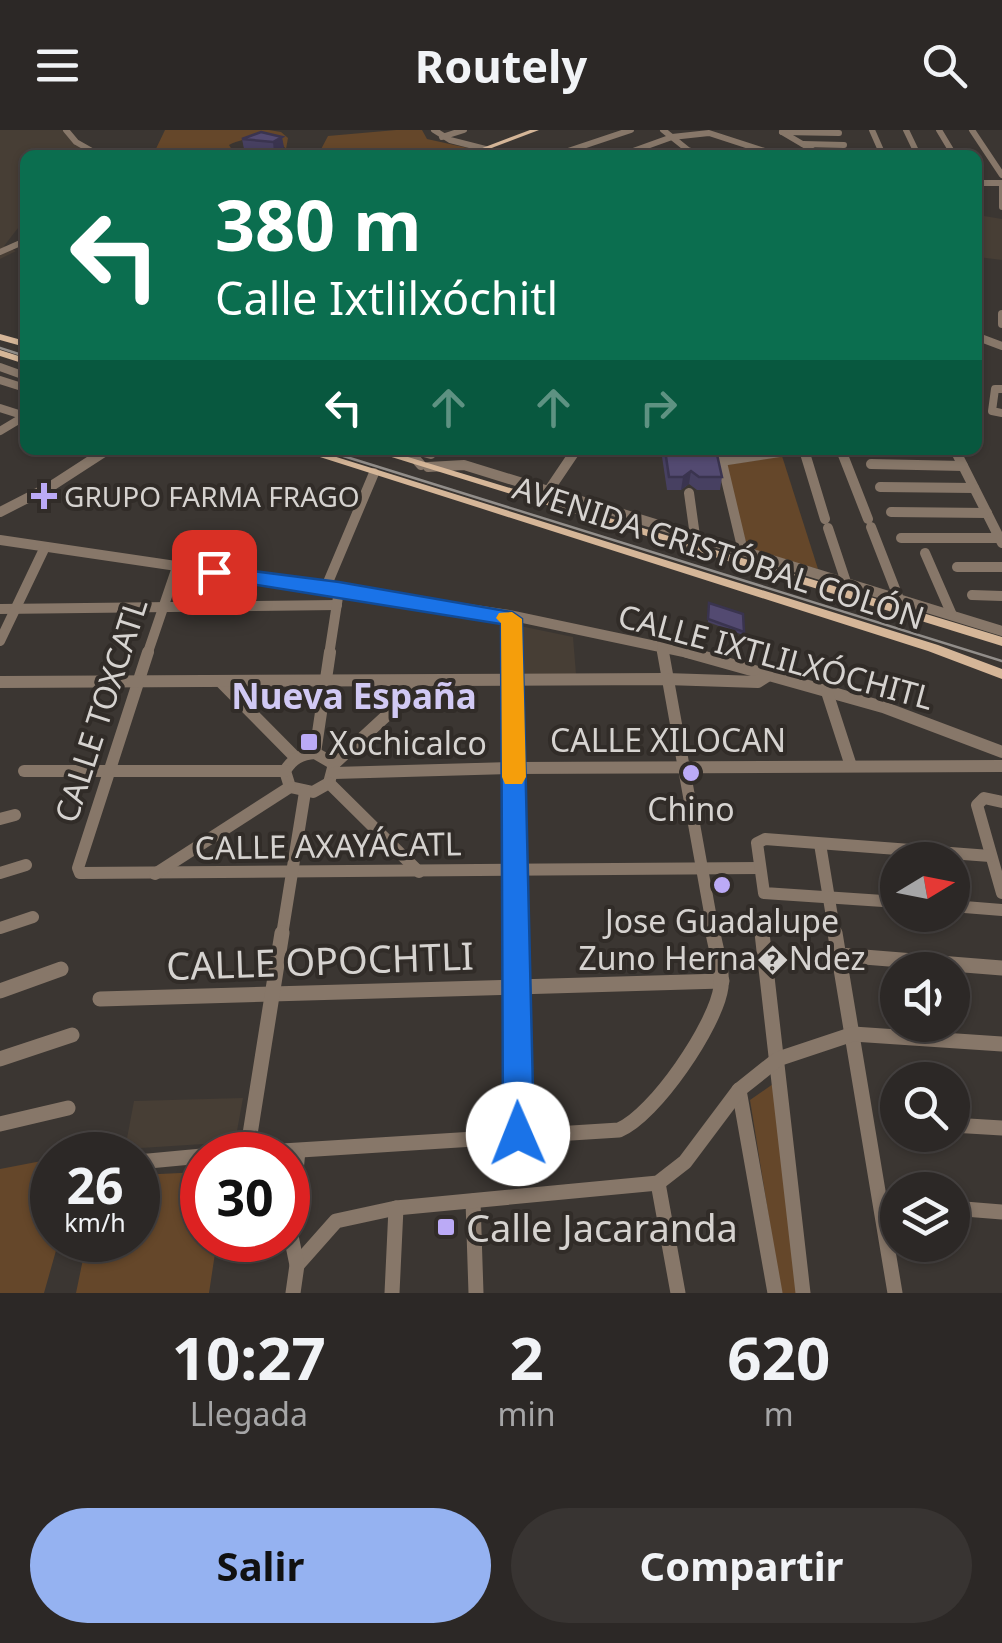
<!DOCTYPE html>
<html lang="es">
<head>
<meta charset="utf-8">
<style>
  :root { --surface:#2c2826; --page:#383432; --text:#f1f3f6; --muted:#a6a6a7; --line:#484443; --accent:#95b2f1 }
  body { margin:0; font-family:"Noto Sans",sans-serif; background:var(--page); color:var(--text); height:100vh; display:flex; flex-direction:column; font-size:38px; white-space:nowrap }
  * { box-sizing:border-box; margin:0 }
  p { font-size:32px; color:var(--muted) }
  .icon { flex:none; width:55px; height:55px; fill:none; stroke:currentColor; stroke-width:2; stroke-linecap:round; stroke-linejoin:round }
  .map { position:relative; height:1163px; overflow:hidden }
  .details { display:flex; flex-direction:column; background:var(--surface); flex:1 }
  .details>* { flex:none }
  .banner { position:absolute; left:20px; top:20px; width:962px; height:305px; border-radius:15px; box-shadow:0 2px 8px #0004,0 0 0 2px var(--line); background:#0b6e4f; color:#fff; overflow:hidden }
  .needle { width:65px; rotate:80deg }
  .tools { position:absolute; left:880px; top:712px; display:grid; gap:20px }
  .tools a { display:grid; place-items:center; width:90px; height:90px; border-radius:50%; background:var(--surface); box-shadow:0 2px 8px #0004,0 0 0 2px var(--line); font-size:50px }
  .speed { position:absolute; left:30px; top:1002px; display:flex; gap:20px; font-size:50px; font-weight:700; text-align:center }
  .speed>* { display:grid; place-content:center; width:130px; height:130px; border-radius:50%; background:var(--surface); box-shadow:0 2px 8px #0004,0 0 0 2px var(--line); line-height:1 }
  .speed small { font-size:25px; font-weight:400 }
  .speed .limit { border:15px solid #d22; background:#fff; color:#111 }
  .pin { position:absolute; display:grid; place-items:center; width:85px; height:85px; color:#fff; margin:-42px; border-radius:20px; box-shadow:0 5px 15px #0006 }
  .me { position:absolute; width:110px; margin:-55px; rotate:359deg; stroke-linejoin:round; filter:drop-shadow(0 0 8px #0008) }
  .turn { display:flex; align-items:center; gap:35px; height:210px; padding:0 30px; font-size:45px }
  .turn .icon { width:130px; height:130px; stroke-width:2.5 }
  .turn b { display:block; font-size:70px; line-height:85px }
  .lanes { display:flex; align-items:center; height:95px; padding:0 30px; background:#0003; justify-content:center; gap:50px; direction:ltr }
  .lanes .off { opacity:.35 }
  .eta { display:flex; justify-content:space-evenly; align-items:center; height:170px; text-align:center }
  .eta b { font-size:60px; font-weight:700; line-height:70px }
  .primary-button { display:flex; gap:20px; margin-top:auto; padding:20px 30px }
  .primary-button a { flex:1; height:115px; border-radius:60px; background:var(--accent); color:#111; font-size:40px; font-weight:700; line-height:115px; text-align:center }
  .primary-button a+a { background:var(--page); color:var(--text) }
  header { display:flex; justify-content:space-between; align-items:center; height:130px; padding:0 30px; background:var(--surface); font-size:45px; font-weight:700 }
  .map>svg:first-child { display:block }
  .built { fill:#473e35 }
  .green { fill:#65472a }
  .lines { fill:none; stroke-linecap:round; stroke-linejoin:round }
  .minor-far4 { stroke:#877769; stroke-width:6 }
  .minor-far3 { stroke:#877769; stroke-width:8 }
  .minor-far2 { stroke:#877769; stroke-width:10 }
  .minor-far1 { stroke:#877769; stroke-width:12 }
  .minor { stroke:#877769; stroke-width:15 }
  .major { fill:#d5b698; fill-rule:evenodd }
  .tram { stroke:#928e8a; stroke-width:2.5 }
  .wall { fill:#474061 }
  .shaded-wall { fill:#3a344f }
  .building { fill:#534a71; stroke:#3a344f; stroke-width:2.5 }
  .route { fill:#1a73e8; stroke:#114b97; stroke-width:2.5 }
  .slow { fill:#f59e0b }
  .poi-dot { fill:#bbaaf6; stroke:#312c28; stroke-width:4 }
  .labels { text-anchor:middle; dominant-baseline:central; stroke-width:8; stroke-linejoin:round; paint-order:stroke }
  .far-poi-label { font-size:28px; fill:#d6d3d0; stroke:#312c28; text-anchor:start }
  .street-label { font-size:32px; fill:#d6d3d0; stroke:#312c28 }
  .poi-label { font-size:32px; fill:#d6d3d0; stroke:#312c28 }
  .neighbourhood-label { font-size:35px; font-weight:bold; fill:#d1c9f4; stroke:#312c28 }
  .near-street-label { font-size:38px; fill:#d6d3d0; stroke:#312c28 }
  .near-poi-label { font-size:38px; fill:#d6d3d0; stroke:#312c28; text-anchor:start }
</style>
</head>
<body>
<header><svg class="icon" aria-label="menu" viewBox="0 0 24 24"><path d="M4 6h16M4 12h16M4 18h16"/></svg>Routely<svg class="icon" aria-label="search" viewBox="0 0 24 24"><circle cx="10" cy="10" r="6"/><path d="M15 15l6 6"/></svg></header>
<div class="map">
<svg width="1002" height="1163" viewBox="0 0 1002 1163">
  <rect width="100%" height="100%" fill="#3b3632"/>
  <!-- built -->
  <g class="built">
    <path d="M0,0h64l23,21 -4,4h-58v64l-21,27 12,5 -16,8z"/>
    <path d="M978,85l24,4v41l-24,-3z"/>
    <path d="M520,496l53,11 3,37h-55z"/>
    <path d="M243,968l-8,44 -110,7 9,-48z"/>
  </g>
  <!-- green -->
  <g class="green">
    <path d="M165,0h104l12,2 7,6 -2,11 -8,-9c-18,-2 -33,-3 -49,5l5,8 8,2h-89z"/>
    <path d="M396,0h26l5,9 50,11 -17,5h-142l10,-19z"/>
    <path d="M782,326l36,113 -60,-17 -13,-12 -19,-75z"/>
    <path d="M773,954l27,209h-19l-31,-193z"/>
    <path d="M52,1029v81h7l-15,53h-44v-124z"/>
    <path d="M202,1042v68h15l-8,53h-133l11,-53h51v-65z"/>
  </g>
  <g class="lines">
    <!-- minor-far4 -->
    <g class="minor-far4">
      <path d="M66,0l10,12 23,13"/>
      <path d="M434,0l16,10 59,15"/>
      <path d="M663,0l25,20 16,5"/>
      <path d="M872,0l11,25"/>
      <path d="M906,0l12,25"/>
      <path d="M939,0l15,25"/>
      <path d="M972,0l30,45"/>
      <path d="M782,2l57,1"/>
      <path d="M782,2l39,23"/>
      <path d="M442,7l22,-7"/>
      <path d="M803,14l41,1"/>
      <path d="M556,25l75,-25"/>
      <path d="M622,25l50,-18 37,-4 68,22"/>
      <path d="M978,53h24"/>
      <path d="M1002,53v24"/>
      <path d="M0,122l25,-11"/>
    </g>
    <!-- minor-far3 -->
    <g class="minor-far3">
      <path d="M1002,184v10"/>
      <path d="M978,207l24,9"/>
      <path d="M0,237l25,9"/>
      <path d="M0,250l25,8"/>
      <path d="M1002,259h-7l-3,22 10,2"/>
      <path d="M0,278l25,8"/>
      <path d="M0,301l25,-15"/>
    </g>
    <!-- minor-far2 -->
    <g class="minor-far2">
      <path d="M408,320l13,15"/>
      <path d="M417,320l14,4"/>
      <path d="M719,320l24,101"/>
      <path d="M804,320l21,69"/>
      <path d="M841,320l27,69"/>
      <path d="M955,320l47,93"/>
      <path d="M721,331l72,-11"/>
      <path d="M871,334l92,2"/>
      <path d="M428,337l36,-2 538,166"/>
      <path d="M880,357l94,1"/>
      <path d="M549,360l27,-40"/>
      <path d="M689,363l6,43"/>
      <path d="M0,382l53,-27 54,-35"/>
      <path d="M891,382l96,1"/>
      <path d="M871,397l28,72"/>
      <path d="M828,398l18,54"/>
      <path d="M901,408h98"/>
      <path d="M0,410l509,75 189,40"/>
      <path d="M925,423l27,62"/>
      <path d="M957,437h45"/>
      <path d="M326,457l48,-114"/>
      <path d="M972,465l30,1"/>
      <path d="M0,479l337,-4"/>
      <path d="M512,489v36"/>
      <path d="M0,511l45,-94"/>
      <path d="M662,515l2,10"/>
      <path d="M147,525l30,-88"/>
      <path d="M329,525l9,-58"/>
    </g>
    <!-- minor-far1 -->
    <g class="minor-far1">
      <path d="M148,522l-70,216 2,5 679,-5"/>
      <path d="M512,522l4,283"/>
      <path d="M663,522l51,283"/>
      <path d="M687,522l196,55 119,45"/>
      <path d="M220,551l76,77"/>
      <path d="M0,552l666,-3 92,3 11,-7"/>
      <path d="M827,562l24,74"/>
      <path d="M315,623l15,-101"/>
      <path d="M315,623l19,11 -5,19 -16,9 -23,-5 -5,-16c7,-12 16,-17 30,-18z"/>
      <path d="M334,634l89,-82"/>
      <path d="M24,641h261"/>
      <path d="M334,643l180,-5 488,-2"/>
      <path d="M329,653l90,89"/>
      <path d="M1002,672l-18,-4 -7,7 25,88"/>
      <path d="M0,689l15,-4"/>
      <path d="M820,714l15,91"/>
      <path d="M0,743l26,-8"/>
      <path d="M155,744l135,-87"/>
      <path d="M898,772l-134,-9 -7,-50 8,-4 225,17"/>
      <path d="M952,776l50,4"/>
      <path d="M0,798l33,-11"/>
      <path d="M762,801v4"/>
      <path d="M282,805l23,-143"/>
    </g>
    <!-- minor -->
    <g class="minor">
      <path d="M516,803l3,201"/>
      <path d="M762,803l41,360"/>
      <path d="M835,803l60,360"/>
      <path d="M839,825l163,13"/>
      <path d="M0,861l61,-22"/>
      <path d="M100,869l622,-18"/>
      <path d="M0,929l72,-24"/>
      <path d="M739,960l36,203"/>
      <path d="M0,994l68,-16"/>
      <path d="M952,995l50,3"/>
      <path d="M247,1023l35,-220"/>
      <path d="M220,1025l399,-25c35,-14 97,-105 102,-143 2,-17 -5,-37 -8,-54"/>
      <path d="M138,1032l64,-6"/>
      <path d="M658,1053l20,110"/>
      <path d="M473,1071l3,92"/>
      <path d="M952,1078l50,4"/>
      <path d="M297,1135l39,-44 60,-13 262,-25 27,-21 54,-72 39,-31 75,-25 149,10"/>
      <path d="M293,1163l4,-28 -7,-34 8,-80"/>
      <path d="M392,1163l4,-85"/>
    </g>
    <!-- major -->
    <g class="major">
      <path d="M530,0h9l-66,25h-9z"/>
      <path d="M0,204l25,7v6l-25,-7z"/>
      <path d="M0,220l25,8v6l-25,-8z"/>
      <path d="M298,320h16l624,195 64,24v10l-74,-28z"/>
      <path d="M369,320h16l617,187v9z"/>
    </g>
    <!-- tram -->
    <g class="tram">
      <path d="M0,218l25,8"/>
      <path d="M324,320l678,211"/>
    </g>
  </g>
  <!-- wall -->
  <g class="wall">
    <path d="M261,2l23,15 -10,5 -30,-3 -2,-10z"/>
    <path d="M661,320h55l6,27 -2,13h-23l-8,-6 -8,6h-14z"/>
    <path d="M709,473l35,29 -1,3 -35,-13z"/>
  </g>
  <!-- shaded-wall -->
  <g class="shaded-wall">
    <path d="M282,7l2,10 -10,5 -1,-10z"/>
    <path d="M691,341l-2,13 -8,6 2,-13z"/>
  </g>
  <!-- building -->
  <g class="building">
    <path d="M261,2l21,5 -9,5 -31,-3z"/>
    <path d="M665,320h51l6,27h-23l-8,-6 -8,6h-14z"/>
    <path d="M709,473l34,11 1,18 -36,-13z"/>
  </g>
  <!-- route -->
  <path class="route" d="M214,436l125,16 173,30 10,7 12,515 -4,11 -12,5 -11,-5 -4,-11 -2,-510 -294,-47 -3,-5z"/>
  <!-- slow -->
  <path class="slow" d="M512,482l10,7 4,158 -4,7h-17l-3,-7 -1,-154 -5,-5 3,-5z"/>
  <!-- markers -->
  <g class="poi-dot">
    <path d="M39 351h10v10h10v10h-10v10h-10v-10h-10v-10h10z"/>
    <rect x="299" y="602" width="20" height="20" rx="5"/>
    <circle cx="691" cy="643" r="10"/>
    <circle cx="722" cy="755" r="10"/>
    <rect x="436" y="1087" width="20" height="20" rx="5"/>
  </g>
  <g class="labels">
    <!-- far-poi labels -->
    <g class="far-poi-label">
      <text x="64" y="366">GRUPO FARMA FRAGO</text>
    </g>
    <!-- street labels -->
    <g class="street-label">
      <text transform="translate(719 422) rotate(18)">AVENIDA CRISTÓBAL COLÓN</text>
      <text transform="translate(776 526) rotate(15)">CALLE IXTLILXÓCHITL</text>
      <text transform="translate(100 580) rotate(-72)">CALLE TOXCATL</text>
      <text x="668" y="609">CALLE XILOCAN</text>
      <text transform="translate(328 715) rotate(-1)">CALLE AXAYÁCATL</text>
    </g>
    <!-- poi labels -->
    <g class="poi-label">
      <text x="329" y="612" text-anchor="start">Xochicalco</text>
      <text x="691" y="678">Chino</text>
      <text x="722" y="790">Jose Guadalupe<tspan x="722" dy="37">Zuno Herna�Ndez</tspan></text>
    </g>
    <!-- neighbourhood labels -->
    <g class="neighbourhood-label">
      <text x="354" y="565">Nueva España</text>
    </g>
    <!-- near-street labels -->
    <g class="near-street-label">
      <text transform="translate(320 830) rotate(-2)">CALLE OPOCHTLI</text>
    </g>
    <!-- near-poi labels -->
    <g class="near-poi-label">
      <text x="466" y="1097">Calle Jacaranda</text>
    </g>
  </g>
</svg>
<div class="tools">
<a><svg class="needle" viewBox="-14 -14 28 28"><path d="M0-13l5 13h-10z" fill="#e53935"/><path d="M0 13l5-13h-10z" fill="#a6a6a7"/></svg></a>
<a><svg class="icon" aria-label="sound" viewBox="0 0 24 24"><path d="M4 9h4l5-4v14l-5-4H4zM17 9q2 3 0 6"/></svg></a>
<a><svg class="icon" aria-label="search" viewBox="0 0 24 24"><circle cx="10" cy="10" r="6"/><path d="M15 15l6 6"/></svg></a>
<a><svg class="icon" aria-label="layers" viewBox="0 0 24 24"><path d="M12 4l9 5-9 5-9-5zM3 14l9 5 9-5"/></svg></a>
</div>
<div class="speed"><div>26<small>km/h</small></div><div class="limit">30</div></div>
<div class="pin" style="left:214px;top:442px;background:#d93025"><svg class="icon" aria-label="arrive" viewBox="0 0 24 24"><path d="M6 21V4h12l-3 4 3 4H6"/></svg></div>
<svg class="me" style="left:518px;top:1004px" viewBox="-20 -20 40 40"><circle r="19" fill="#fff"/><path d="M0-13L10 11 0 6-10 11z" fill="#1a73e8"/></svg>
<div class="banner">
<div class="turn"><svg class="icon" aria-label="left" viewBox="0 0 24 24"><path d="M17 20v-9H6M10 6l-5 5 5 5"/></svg><div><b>380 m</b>Calle Ixtlilxóchitl</div></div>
<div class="lanes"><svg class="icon" aria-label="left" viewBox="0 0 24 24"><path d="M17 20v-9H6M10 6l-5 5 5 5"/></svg><svg class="icon off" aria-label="ahead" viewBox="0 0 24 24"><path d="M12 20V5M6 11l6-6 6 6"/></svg><svg class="icon off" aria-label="ahead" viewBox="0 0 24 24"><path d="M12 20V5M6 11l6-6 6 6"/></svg><svg class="icon off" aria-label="right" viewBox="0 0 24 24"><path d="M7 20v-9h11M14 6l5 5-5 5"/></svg></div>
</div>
</div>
<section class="details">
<div class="eta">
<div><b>10:27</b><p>Llegada</p></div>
<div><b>2</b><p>min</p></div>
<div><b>620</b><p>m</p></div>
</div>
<div class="primary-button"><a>Salir</a><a>Compartir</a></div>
</section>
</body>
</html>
